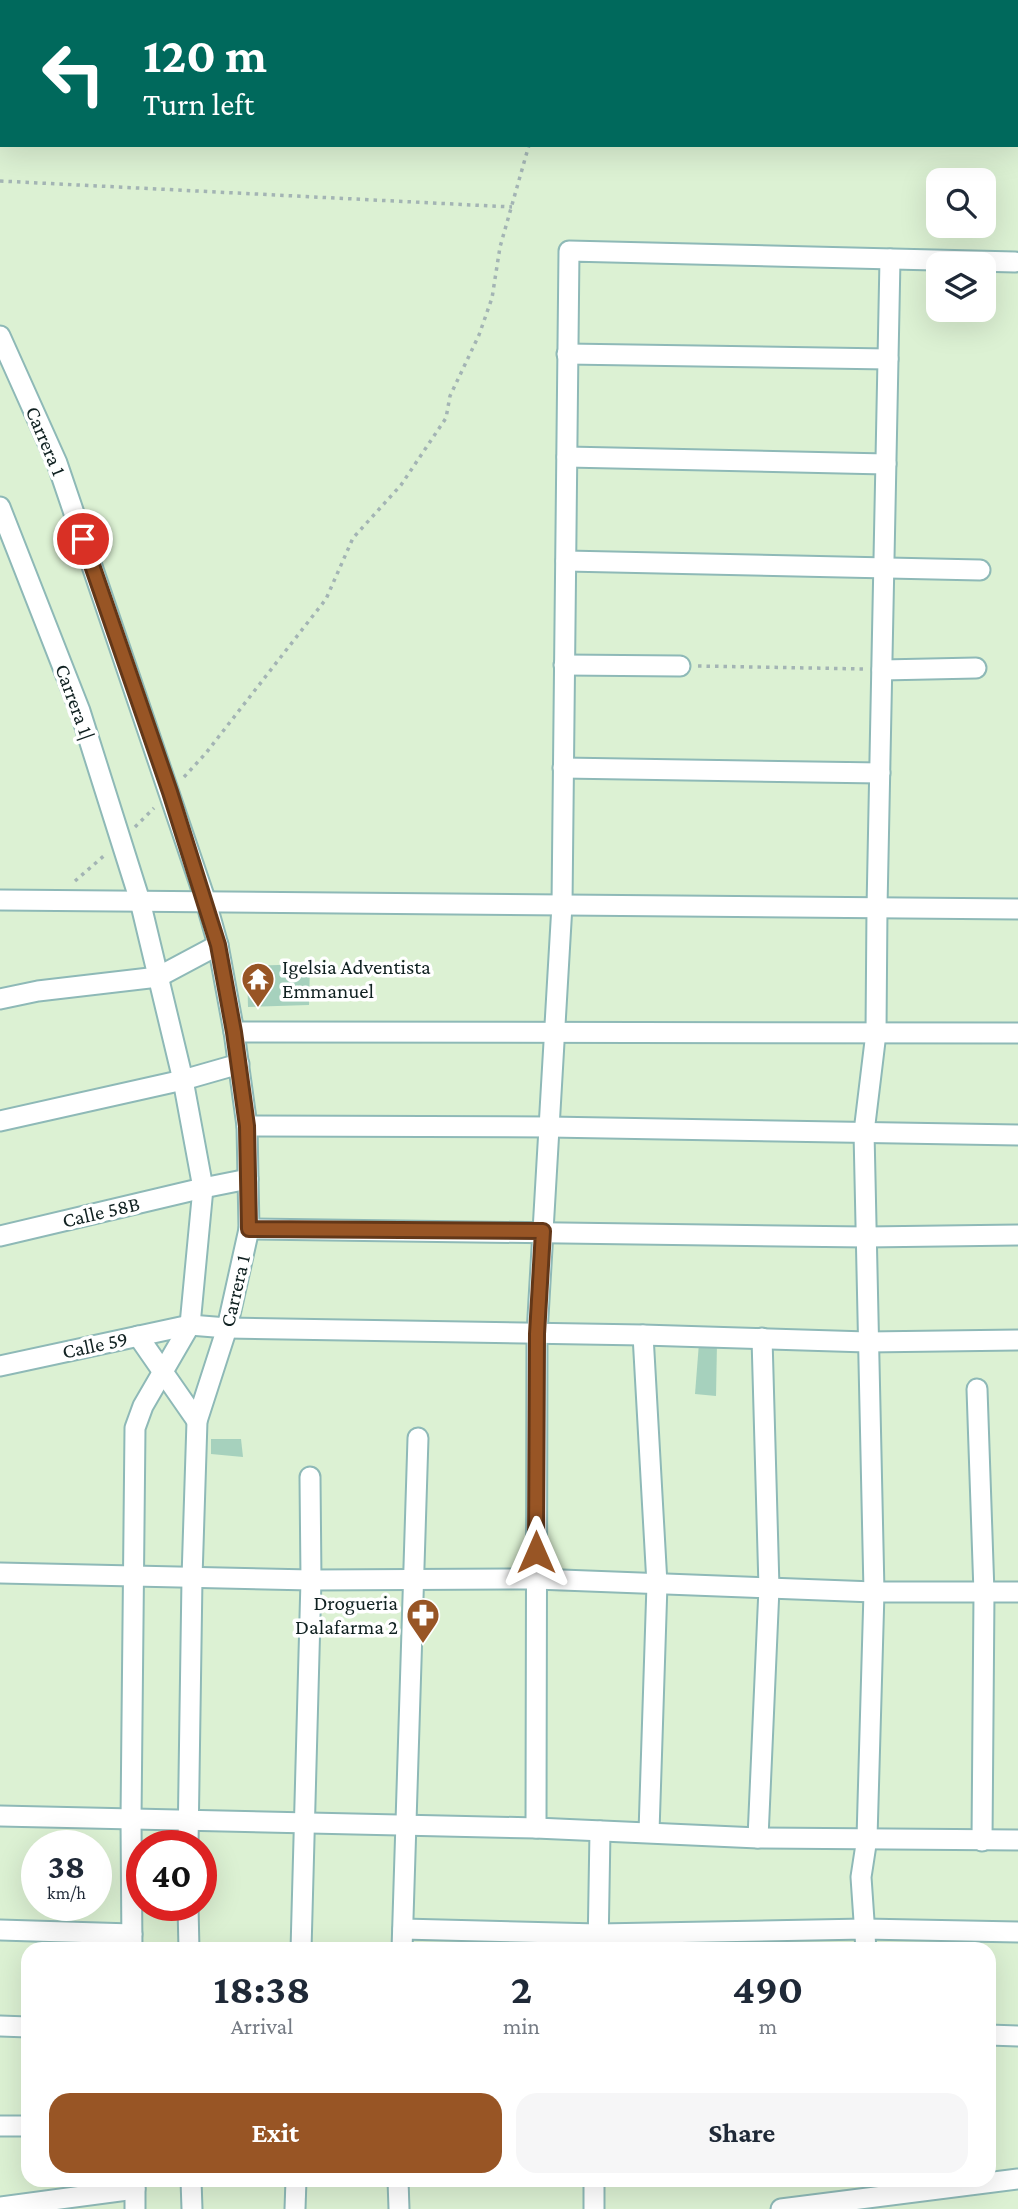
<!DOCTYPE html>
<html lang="en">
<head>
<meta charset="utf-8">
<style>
  :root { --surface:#fff; --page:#f6f6f7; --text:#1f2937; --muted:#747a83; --accent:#985525 }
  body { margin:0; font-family:"Crimson Pro",serif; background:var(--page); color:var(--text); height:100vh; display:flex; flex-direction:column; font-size:26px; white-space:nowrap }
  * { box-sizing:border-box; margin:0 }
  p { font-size:23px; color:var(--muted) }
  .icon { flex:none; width:38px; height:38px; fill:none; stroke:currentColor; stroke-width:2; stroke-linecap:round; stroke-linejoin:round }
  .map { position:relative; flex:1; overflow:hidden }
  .side { position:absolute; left:21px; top:1942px; width:975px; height:245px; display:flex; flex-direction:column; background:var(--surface); border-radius:21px; box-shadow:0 7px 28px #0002 }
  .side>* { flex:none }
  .banner { position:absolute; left:0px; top:0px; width:1018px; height:147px; box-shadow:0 7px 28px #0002; background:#00695c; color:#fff; overflow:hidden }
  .controls { position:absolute; left:926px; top:168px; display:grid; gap:14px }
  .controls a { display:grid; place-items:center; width:70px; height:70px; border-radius:14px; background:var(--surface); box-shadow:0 7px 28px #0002; font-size:35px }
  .speed { position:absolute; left:21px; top:1830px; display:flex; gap:14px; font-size:35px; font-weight:700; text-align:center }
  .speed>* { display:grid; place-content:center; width:91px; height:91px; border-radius:50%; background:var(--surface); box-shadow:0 7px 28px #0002; line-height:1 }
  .speed small { font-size:18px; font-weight:400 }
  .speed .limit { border:10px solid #d22; background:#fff; color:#111 }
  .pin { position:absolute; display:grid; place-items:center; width:60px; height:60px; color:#fff; margin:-30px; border:4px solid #fff; border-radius:50%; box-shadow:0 2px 7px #0007 }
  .me { position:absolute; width:77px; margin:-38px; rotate:0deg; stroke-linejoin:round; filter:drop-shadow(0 0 5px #0008) }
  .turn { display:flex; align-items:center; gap:24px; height:147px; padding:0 28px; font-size:32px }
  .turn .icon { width:91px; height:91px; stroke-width:2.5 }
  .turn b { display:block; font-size:49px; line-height:60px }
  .eta { display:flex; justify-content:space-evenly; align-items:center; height:119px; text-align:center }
  .eta b { font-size:42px; font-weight:700; line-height:49px }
  .cta { display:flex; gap:14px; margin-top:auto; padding:14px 28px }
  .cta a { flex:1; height:80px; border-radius:21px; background:var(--accent); color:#fff; font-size:28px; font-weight:700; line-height:80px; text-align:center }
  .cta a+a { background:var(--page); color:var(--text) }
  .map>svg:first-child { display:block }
  .green { fill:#dcf1d3; fill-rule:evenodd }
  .building { fill:#a6d1bd }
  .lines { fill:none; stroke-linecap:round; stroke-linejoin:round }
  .minor-casing { stroke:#8eb9b7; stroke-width:23 }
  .path { stroke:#a3b4b4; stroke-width:3.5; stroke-dasharray:3.5 5; stroke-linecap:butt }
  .minor { stroke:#fff; stroke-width:19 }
  .route-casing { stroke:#633718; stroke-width:18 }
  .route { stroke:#985525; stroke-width:12 }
  .labels { text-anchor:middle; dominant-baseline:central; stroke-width:7; stroke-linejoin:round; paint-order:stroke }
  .street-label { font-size:21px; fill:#102121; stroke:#fff }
  .poi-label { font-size:21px; fill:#102121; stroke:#fff; text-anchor:start }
</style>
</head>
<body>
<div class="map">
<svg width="1018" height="2209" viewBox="0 0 1018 2209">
  <rect width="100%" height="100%" fill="#ecfefd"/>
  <!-- green -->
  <path class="green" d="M0,0h1018v2209h-1018zM2,2h1015v143h-1015zM938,180h46v46h-46zM938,264h46v46h-46zM37,1846h59v60h-59zM142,1846h59v60h-59zM28,1950h961v230h-961z"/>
  <!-- building -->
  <g class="building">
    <path d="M310,964l-1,41 -61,2 -1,-41z"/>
    <path d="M699,1343h18l-1,53 -21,-2z"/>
    <path d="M211,1439h30l2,18 -32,-3z"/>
  </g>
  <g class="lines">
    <defs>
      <g id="minor">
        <path d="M0,336l57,127 149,439 12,43 16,87 13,94 2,103 -22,99 -30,93 -5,157 -4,268"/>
        <path d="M567,354l321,5"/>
        <path d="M567,457l319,7"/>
        <path d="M0,507l80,204 60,190 43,179 20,108 -13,137 -47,81 -8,22 -4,391 1,131"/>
        <path d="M566,561l414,9"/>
        <path d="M564,665l116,1"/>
        <path d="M882,670l94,-2"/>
        <path d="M563,768l317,5"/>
        <path d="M0,900l1018,9"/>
        <path d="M0,999l38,-8 120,-14 60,-32"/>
        <path d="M234,1032l784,1"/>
        <path d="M0,1121l183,-41 56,-16"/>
        <path d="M247,1126l302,1 469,8"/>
        <path d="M249,1229l617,8 152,-2"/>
        <path d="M0,1236l203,-48 45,-9"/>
        <path d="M643,1335l14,249 -8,248"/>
        <path d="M138,1336l59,85"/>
        <path d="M0,1366l190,-41 37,3 416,7 224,7 151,-2"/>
        <path d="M977,1389l7,204 -2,248"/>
        <path d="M0,1573l311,7 225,-1 338,13h144"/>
        <path d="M0,1816l536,12 222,10 260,2"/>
        <path d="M536,1828l1,-494 25,-429 7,-654 446,11"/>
        <path d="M758,1838l11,-250 -7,-250"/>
        <path d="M188,1906l1,44"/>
        <path d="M403,1929l195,5 266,-5 154,3"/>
        <path d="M0,1930l132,4"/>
        <path d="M301,1950l10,-370 -1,-103"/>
        <path d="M402,1950l16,-512"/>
        <path d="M598,1950l2,-119"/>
        <path d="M866,1950l-5,-73 6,-39 7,-246 -10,-460 12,-99 1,-125 13,-649"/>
        <path d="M0,2026l28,1"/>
        <path d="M989,2035l29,1"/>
        <path d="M0,2126h28"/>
        <path d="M135,2180v29"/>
        <path d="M191,2180l1,29"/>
        <path d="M398,2180l1,29"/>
        <path d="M0,2207l135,-18"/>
        <path d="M295,2209l1,-29"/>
        <path d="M594,2209v-29"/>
        <path d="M781,2209l237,-30"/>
      </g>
    </defs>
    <!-- minor casing -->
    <use href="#minor" class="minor-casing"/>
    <!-- path -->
    <g class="path">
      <path d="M560,2v-2"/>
      <path d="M0,181l512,26"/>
      <path d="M698,666l168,3"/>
      <path d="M184,777l22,-24 120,-154 27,-61 48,-53 45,-67 4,-22 29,-61 13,-37 8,-51 29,-102"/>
      <path d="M135,827l19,-19"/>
      <path d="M75,881l31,-27"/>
    </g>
    <!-- minor -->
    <use href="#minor" class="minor"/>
  </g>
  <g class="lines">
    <defs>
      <path id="route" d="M83,539l87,253 48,153 16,87 13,94 2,103 294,2 -6,103 -1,218"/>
    </defs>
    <!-- route casing -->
    <use href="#route" class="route-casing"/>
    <!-- route -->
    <use href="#route" class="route"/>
  </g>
  <!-- icons -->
  <defs>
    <symbol id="temple-pin" viewBox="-11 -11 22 30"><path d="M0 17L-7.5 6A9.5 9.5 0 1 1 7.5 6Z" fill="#985525" stroke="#fff"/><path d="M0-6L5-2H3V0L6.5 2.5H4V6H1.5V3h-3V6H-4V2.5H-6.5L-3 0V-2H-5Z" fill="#fff"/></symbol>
    <symbol id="pharmacy-pin" viewBox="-11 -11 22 30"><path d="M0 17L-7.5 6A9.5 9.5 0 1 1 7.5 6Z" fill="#985525" stroke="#fff"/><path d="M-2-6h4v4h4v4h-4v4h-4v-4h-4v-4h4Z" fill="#fff"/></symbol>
  </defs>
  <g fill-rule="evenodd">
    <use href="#temple-pin" x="239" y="960" width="38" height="52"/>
    <use href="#pharmacy-pin" x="404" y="1596" width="38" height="52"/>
  </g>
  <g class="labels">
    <!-- street labels -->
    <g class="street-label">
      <text transform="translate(46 441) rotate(67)">Carrera 1</text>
      <text transform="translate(75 702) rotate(70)">Carrera 1|</text>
      <text transform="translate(101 1212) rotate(-13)">Calle 58B</text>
      <text transform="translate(235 1291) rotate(-77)">Carrera 1</text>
      <text transform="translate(95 1345) rotate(-12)">Calle 59</text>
    </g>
    <!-- poi labels -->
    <g class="poi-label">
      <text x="282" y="967">Igelsia Adventista<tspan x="282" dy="24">Emmanuel</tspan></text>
      <text x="398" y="1603" text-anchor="end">Drogueria<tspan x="398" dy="24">Dalafarma 2</tspan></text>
    </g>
  </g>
</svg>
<div class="controls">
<a><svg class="icon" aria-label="search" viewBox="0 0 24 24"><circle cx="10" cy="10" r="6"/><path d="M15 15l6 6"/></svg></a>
<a><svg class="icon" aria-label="layers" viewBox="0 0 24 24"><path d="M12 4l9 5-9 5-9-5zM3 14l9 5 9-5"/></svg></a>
</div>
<div class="speed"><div>38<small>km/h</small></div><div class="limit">40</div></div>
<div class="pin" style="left:83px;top:539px;background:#d93025"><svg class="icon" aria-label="arrive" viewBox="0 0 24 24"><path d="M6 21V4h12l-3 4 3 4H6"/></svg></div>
<svg class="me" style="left:536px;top:1552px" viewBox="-20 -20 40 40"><path d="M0-17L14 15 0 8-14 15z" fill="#985525" stroke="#fff" stroke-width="4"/></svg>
<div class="banner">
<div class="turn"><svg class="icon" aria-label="left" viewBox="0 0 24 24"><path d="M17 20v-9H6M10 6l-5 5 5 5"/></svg><div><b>120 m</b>Turn left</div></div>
</div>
<section class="side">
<div class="eta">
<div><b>18:38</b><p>Arrival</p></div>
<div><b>2</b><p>min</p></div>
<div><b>490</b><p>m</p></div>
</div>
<div class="cta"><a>Exit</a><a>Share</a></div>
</section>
</div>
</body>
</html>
